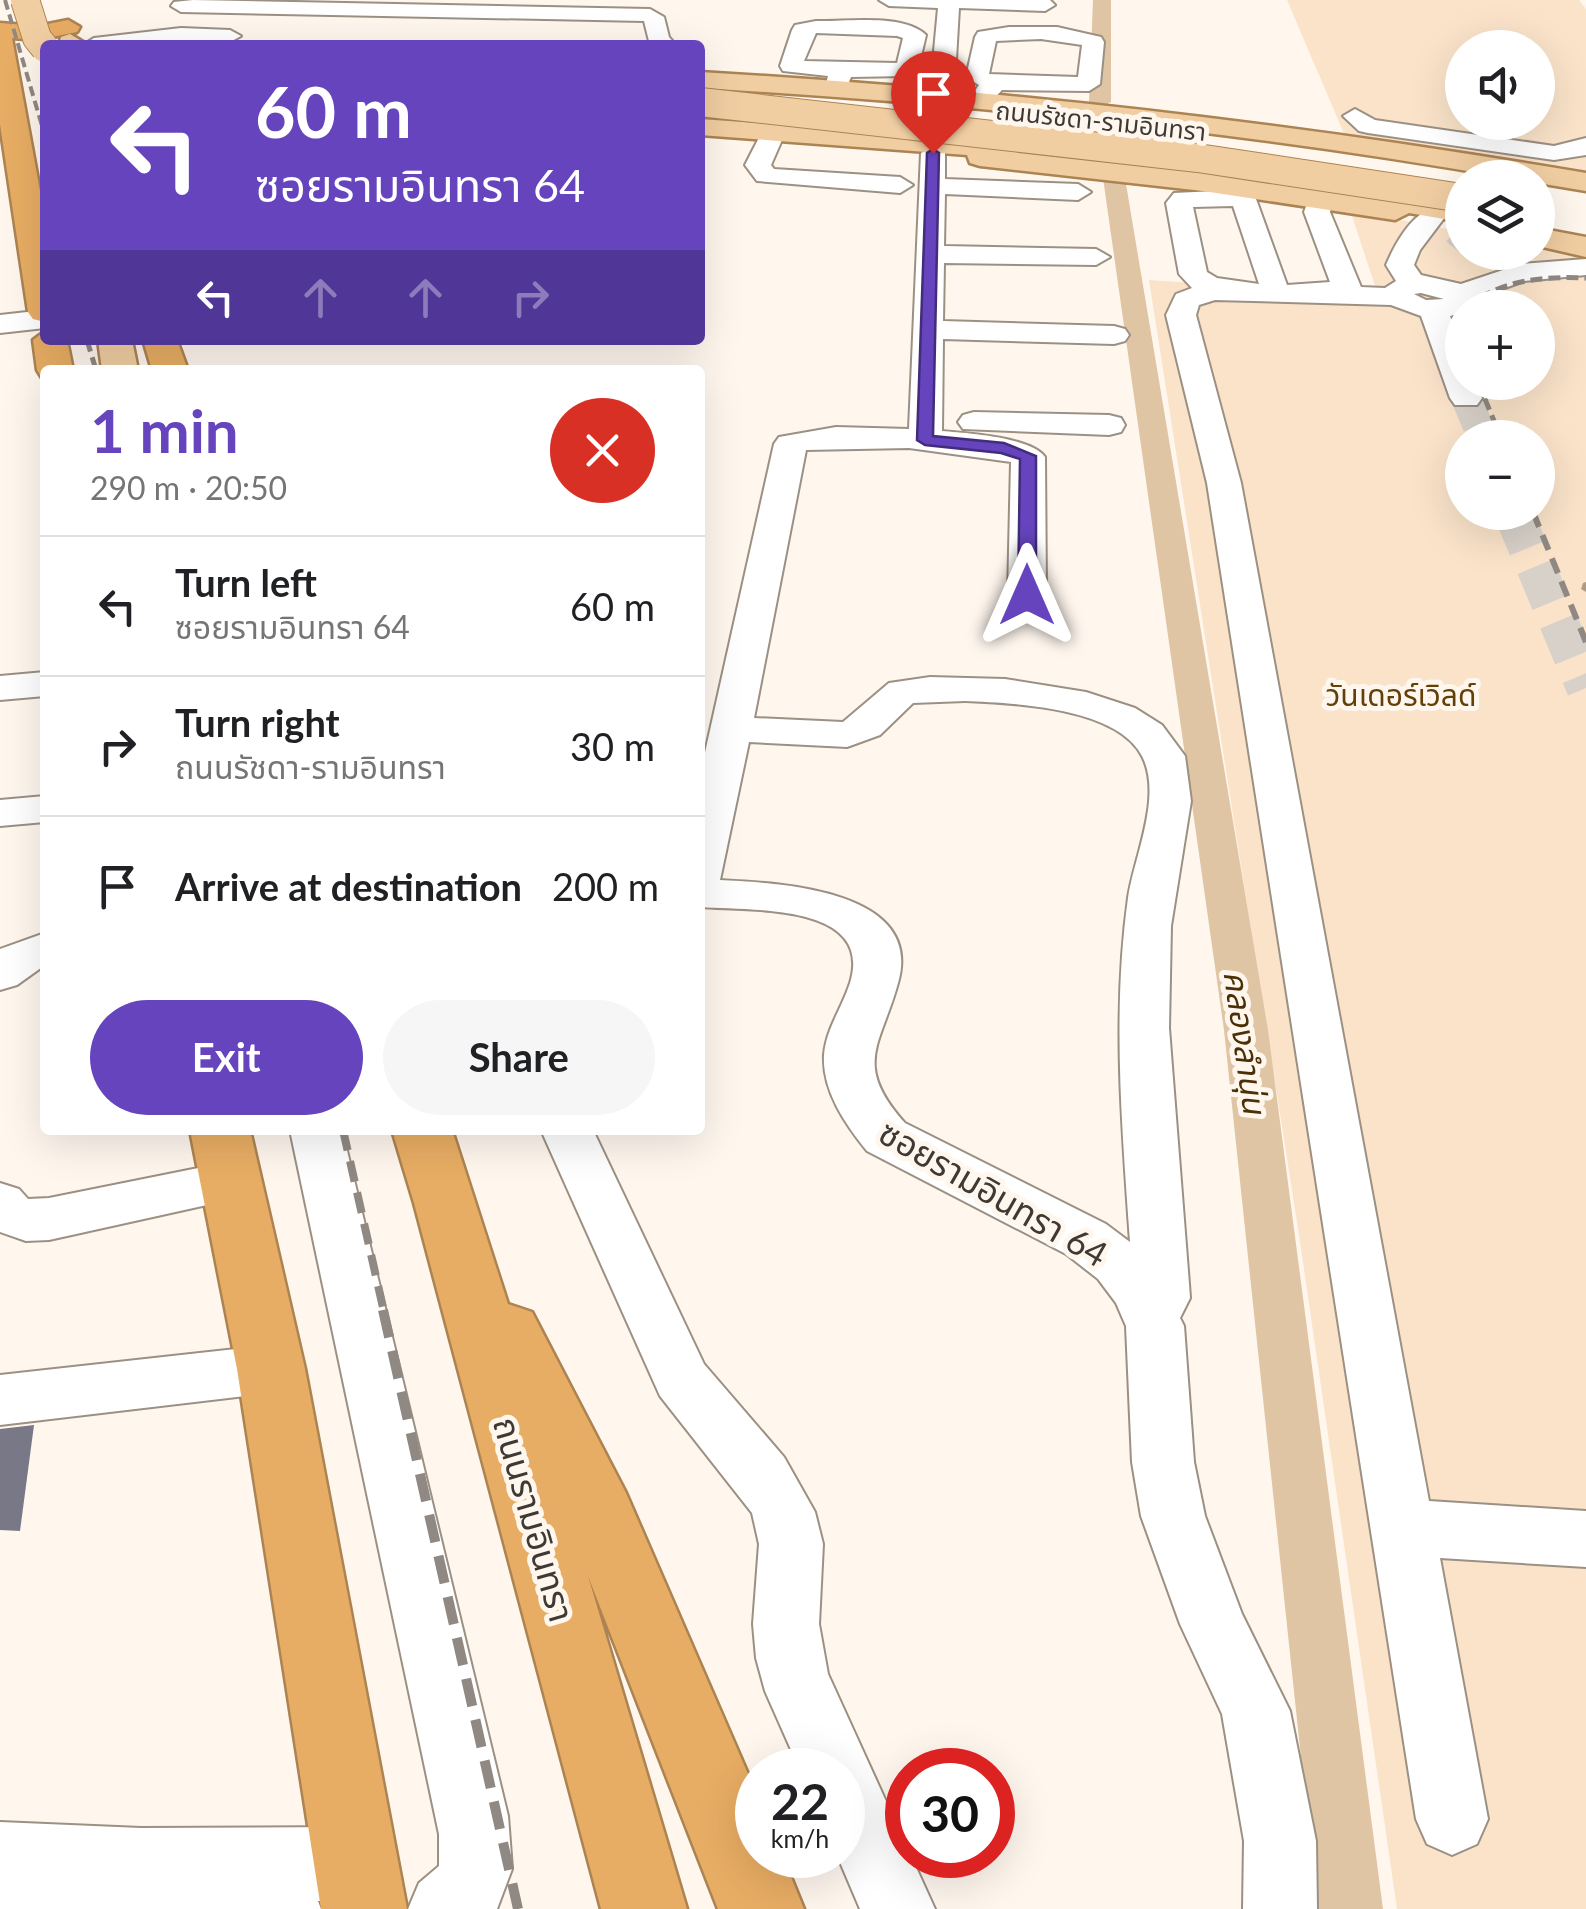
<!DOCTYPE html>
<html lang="en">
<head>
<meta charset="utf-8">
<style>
  :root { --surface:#fff; --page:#f6f6f6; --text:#202124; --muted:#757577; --line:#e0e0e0; --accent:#6544bd }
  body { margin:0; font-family:Lato,"Noto Sans Thai",sans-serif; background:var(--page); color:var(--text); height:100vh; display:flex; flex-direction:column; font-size:38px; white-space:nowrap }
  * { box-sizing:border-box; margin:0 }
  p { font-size:32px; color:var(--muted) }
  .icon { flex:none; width:55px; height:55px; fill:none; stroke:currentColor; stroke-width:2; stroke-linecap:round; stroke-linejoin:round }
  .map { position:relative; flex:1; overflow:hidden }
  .side { position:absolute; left:40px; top:365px; width:665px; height:770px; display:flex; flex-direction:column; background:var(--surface); border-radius:10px; box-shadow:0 10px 40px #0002 }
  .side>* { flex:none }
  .top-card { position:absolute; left:40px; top:40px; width:665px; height:305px; border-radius:10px; box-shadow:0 10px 40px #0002; background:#6544bd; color:#fff; overflow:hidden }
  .fabs { position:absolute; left:1445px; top:30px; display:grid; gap:20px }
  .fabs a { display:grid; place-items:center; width:110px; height:110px; border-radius:50%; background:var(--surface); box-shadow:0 10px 40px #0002; font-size:50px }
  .speed { position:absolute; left:735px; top:1748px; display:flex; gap:20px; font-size:50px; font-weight:700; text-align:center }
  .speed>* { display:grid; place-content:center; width:130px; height:130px; border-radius:50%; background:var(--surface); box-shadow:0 10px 40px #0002; line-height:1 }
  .speed small { font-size:25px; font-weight:400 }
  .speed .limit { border:15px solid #d22; background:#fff; color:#111 }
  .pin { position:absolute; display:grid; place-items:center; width:85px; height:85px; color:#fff; margin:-102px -42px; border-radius:50% 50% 50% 0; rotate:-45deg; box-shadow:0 0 10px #0007 }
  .pin .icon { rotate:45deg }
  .me { position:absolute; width:110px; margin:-55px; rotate:0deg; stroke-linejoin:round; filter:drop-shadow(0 0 8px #0008) }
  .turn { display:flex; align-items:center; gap:35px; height:210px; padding:0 50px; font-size:45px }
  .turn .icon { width:130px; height:130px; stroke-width:2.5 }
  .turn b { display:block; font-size:70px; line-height:85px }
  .lanes { display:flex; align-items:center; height:95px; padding:0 50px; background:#0003; justify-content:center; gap:50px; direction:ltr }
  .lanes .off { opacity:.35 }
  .round { display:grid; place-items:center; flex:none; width:105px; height:105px; border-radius:52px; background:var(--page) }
  .headline { display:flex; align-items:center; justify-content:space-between; height:170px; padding:0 50px }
  h1 { font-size:60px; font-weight:700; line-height:75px; color:var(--accent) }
  .cta { display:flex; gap:20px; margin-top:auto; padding:20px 50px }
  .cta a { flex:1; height:115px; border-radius:60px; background:var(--accent); color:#fff; font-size:40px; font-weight:700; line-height:115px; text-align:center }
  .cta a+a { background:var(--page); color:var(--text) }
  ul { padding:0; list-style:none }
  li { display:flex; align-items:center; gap:30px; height:140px; padding:0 50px; border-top:2px solid var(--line) }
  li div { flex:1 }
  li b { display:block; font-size:38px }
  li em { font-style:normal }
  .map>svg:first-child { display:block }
  .green { fill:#fae3c9; fill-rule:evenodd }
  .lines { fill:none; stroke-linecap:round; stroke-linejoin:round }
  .stream { fill:#af9b83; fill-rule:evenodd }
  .canal { fill:#e0c5a5; fill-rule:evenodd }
  .building { fill:#797887 }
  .minor-tunnel-far1 { stroke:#d8d1c9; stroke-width:30; stroke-dasharray:30 15; stroke-linecap:butt }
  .minor-tunnel { stroke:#d8d1c9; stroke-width:39; stroke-dasharray:39 20; stroke-linecap:butt }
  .minor-casing { stroke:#9c9083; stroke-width:4 }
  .major-casing { stroke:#ac8453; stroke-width:5 }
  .highway-casing { stroke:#ac8453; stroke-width:5 }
  .minor { fill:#fff; fill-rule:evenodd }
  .major { fill:#f1cea2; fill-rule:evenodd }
  .highway { fill:#e8ad64; fill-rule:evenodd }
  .rail-far4 { stroke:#908983; stroke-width:4; stroke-dasharray:10 5; stroke-linecap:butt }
  .rail-far3 { stroke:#908983; stroke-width:5; stroke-dasharray:12 6; stroke-linecap:butt }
  .rail-far2 { stroke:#908983; stroke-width:6; stroke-dasharray:16 9; stroke-linecap:butt }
  .rail-far1 { stroke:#908983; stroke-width:8; stroke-dasharray:21 11; stroke-linecap:butt }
  .rail { stroke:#908983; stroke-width:10; stroke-dasharray:28 14; stroke-linecap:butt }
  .major-bridge-casing { stroke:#ac8453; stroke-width:30; stroke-linecap:butt }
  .major-bridge { stroke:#f1cea2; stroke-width:28 }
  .route { fill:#6544bd; stroke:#422c7b; stroke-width:2.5 }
  .labels { text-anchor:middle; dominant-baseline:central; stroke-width:10; stroke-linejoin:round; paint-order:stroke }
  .far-street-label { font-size:25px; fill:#3e3934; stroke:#fff7ee }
  .park-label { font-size:30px; fill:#644009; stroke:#fff7ee }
  .water-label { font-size:32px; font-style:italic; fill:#4b2f07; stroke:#fff7ee }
  .near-street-label { font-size:35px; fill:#3e3934; stroke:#fff7ee }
</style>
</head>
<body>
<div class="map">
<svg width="1586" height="1909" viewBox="0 0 1586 1909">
  <rect width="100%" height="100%" fill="#fff7ee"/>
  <!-- green -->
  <g class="green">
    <path d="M1287,0h292l7,9v165l-241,-38zM1462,48h76v74h-76z"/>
    <path d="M1350,210l112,22v20h76v-6l48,9v1654h-189l-98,-674 -150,-955 229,15zM1462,308h76v74h-76zM1462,438h76v74h-76z"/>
  </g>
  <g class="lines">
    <!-- stream -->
    <path class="stream" d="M1586,582v10l-5,-3 2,-6z"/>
    <!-- canal -->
    <g class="canal">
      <path d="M1093,0h18v102l-11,6 -11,-6z"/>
      <path d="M1114,171l11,7 143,852 115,879h-66l-93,-879 -121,-852z"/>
    </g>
  </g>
  <!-- building -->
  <path class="building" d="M34,1425l-14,106 -20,-1v-101z"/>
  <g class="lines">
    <!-- minor-tunnel-far1 -->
    <g class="minor-tunnel-far1">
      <path d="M1458,251l4,-5"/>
      <path d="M1466,398l17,40"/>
    </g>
    <!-- minor-tunnel -->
    <path class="minor-tunnel" d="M1513,512l73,176"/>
    <defs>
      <g id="minor">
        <path d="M193,0l457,9 14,8 5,20 7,8h-26l-6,-24 -463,-9 -10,-6 3,-4z"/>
        <path d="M879,0h171l5,5 -10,6 -86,-3 -5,86 -12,7 -12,-7 8,-86 -49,-2z"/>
        <path d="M816,21c30,1 87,-8 110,14l-8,34 -11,7 -56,1 -6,15 -8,2 -12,-7 3,-11 -45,-5 -3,-5 12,-36 3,-5zM816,33l81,3 6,2 -6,25 -93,-2z"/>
        <path d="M1009,27h48l44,10 3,5 -4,42 -11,7 -87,-1 -12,13h-16l-4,-5 9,-13 -13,-8 9,-40 3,-5zM1041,39l41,6 -4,32 -89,-3 7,-33z"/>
        <path d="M181,28l49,2 11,6 -11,6 -147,3 11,-7z"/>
        <path d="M1355,109l20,11 179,26 32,-8v17l-32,5 -186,-27 -9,-2 -16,-15z"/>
        <path d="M773,126l12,7 -14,32 3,4 126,8 13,8 -13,8 -143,-12 -12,-16 19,-37z"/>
        <path d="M933,146l12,7v26l133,5 13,8 -13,8 -133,-6 -1,52 152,3 14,8 -14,8 -152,-2 -1,58 171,5 11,3 4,6 -4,6 -11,3 -171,-5 -1,92c24,2 89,6 103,26l1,138 -6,8 -13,3 -13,-3 -6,-8 3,-133 -102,-14 -103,2 -52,268 89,4 46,-39 41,-6 75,2 81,13 49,16 27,17 23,31 6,45 -20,125 -2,102 20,256 1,14 -10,20 4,8 10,136 11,54 37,98 48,97 26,130 1,68h-74l1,-68 -22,-127 -42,-90 -39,-108 -9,-54 -6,-136 -10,-23 -18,-24 -32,-25 -199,-103c-21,-26 -45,-60 -43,-96 2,-26 18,-47 26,-72 25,-81 -102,-72 -150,-76v-132l74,-331 5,-7 57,-10 73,2 12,-276zM965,701c48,2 152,6 177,55 21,40 -8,101 -14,142 -16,115 -6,230 2,344l-24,-18 -201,-101c-53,-59 -24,-78 -7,-140 27,-94 -120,-100 -178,-103l29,-138 98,5 33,-12 33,-32z"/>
        <path d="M1251,181l13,8 -8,10 31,86 43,-3 -26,-70 7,-19 9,-2 13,8 -3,13 31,75 24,1 11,-7 -10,-16c8,-19 25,-51 46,-56l13,8 -25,33 -6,15 7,10 40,9 60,-20 65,-5v16l-62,6 -49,18 -3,8 -10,1v5l-12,3 12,32v34h14l6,16 -5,7h-22l-5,-7 -29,-82 -30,-11 -176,-5 -16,5 -3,10 45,168 188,1018 157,10v56l-146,-9 48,261 -11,25 -25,11 -25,-11 -11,-25 -209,-1336 -41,-168 10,-21 16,-6 -13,-14 -13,-71 8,-10 62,-3zM1233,206l26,78 -42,-6 -10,-6 -14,-65zM1421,293l23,6 -18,1 -12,-6z"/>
        <path d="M45,310v18l-45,5v-18z"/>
        <path d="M974,412l135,3 12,3 4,7 -4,7 -12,3 -146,-6 -5,-7 5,-7z"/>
        <path d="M45,672v24l-45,4v-24z"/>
        <path d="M45,796v26l-45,4v-26z"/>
        <path d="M45,933v32l-28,20 -17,5v-41z"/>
        <path d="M290,1130h52l166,686 4,53 -15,40h-89l11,-26 20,-17v-32z"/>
        <path d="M541,1130h52l111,234 80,93 31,55 8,32 -4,80 9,50 107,235h-75l-23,-54h5v-85h-42l-35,-79 -9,-33 -3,-34 6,-80 -7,-31 -92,-117z"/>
        <path d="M233,1161l19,6 8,14 -8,14 -203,45 -23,1 -26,-9v-49l19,6 9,10 21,-1z"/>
        <path d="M271,1345l21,7 9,17 -9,17 -21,7 -271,32v-50z"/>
        <path d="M0,1822l141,6 214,-1 26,11 11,26 -11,26 -26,11h-37l3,8h-321z"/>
      </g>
      <g id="major">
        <path d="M70,34l18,11h-29l2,-8z"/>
        <path d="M700,72c298,17 592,51 886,101v18l-48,-8v-5h-29c-268,-47 -538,-74 -809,-90z"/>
        <path d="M700,119l319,22 10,3 4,6 -2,4 172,19 144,22 4,-6 11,-3 100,18v18l-53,-9 -14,7 -192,-29 -223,-25 -10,-3 -3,-8 -267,-20z"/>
        <path d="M1538,228l48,9v20l-48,-11z"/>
        <path d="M98,340h34l6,30h-36z"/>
      </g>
      <g id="highway">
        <path d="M68,20l12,7 -3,5 -39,8 -26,-2 33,180v104l-12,-3 -5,-7 -28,-188v-101l38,3z"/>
        <path d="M45,331v9h22l6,30h-28l-3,8 -5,-8 -4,-30z"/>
        <path d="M143,340h34l11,30h-36z"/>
        <path d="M190,1130h60l55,239 102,540h-86l-84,-540z"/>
        <path d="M392,1130h60l56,174 24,8 94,181 132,304v58h24l22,54h-86l-130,-333 99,333h-86l-187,-706z"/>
      </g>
    </defs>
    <!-- minor casing -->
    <use href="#minor" class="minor-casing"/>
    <!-- major casing -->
    <use href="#major" class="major-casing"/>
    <!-- highway casing -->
    <use href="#highway" class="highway-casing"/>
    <!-- minor -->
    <use href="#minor" class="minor"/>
    <!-- major -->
    <use href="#major" class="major"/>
    <!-- highway -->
    <use href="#highway" class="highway"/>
    <!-- rail-far4 -->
    <path class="rail-far4" d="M5,0l40,136"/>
    <!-- rail-far3 -->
    <g class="rail-far3">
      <path d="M1465,308c35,-28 77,-32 121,-30"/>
      <path d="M1462,310l-5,20 5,14"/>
      <path d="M87,340l9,30"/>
      <path d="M1478,382l23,56"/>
    </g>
    <!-- rail-far2 -->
    <path class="rail-far2" d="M1533,512l53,130"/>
    <!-- rail-far1 -->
    <path class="rail-far1" d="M343,1130l41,182"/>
    <!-- rail -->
    <path class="rail" d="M383,1310l135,599"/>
    <defs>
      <g id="major-bridge">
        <path d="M25,0l12,38 8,10"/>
        <path d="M700,102l498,56 264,40"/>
      </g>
    </defs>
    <!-- major-bridge casing -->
    <use href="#major-bridge" class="major-bridge-casing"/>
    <!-- major-bridge -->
    <use href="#major-bridge" class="major-bridge"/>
  </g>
  <!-- route -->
  <path class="route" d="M933,149l6,4 -6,283 71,7 32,13v139l-9,5 -9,-5 2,-136 -19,-6 -76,-8 -8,-5 10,-287z"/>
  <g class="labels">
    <!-- far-street labels -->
    <g class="far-street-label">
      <text transform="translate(1101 120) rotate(6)">ถนนรัชดา-รามอินทรา</text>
    </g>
    <!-- park labels -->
    <g class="park-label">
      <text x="1401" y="694">วันเดอร์เวิลด์</text>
    </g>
    <!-- water labels -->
    <g class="water-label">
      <text transform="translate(1246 1042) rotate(82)">คลองลำนุ่น</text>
    </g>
    <!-- near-street labels -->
    <g class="near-street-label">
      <text transform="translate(994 1192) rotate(30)">ซอยรามอินทรา 64</text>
      <text transform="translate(535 1519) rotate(74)">ถนนรามอินทรา</text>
    </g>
  </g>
</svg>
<div class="fabs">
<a><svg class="icon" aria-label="sound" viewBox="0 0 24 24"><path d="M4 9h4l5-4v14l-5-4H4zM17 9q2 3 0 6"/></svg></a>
<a><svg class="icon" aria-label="layers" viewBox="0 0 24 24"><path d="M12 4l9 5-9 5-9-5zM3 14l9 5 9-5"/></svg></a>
<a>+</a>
<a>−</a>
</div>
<div class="speed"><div>22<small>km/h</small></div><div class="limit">30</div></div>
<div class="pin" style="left:933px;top:153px;background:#d93025"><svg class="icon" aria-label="arrive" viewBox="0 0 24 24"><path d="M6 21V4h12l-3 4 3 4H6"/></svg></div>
<svg class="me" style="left:1027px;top:595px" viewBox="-20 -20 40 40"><path d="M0-17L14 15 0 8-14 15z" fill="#6544bd" stroke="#fff" stroke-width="4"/></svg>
<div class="top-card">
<div class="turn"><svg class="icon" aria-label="left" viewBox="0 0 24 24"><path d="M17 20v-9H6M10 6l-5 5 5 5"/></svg><div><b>60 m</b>ซอยรามอินทรา 64</div></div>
<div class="lanes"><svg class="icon" aria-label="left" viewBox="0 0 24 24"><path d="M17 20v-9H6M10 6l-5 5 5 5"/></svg><svg class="icon off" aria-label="ahead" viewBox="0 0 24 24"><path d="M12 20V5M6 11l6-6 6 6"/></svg><svg class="icon off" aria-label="ahead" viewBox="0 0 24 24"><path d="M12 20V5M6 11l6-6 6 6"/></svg><svg class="icon off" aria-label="right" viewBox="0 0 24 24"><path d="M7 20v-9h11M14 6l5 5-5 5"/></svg></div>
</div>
<section class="side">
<div class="headline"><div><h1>1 min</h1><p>290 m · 20:50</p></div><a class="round" style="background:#d93025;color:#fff"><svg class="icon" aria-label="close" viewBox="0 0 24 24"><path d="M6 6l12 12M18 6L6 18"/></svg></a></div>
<ul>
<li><svg class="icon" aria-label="left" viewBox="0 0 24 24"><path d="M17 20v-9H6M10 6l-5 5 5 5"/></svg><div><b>Turn left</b><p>ซอยรามอินทรา 64</p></div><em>60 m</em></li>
<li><svg class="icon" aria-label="right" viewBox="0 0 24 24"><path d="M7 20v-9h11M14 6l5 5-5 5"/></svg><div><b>Turn right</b><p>ถนนรัชดา-รามอินทรา</p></div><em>30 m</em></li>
<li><svg class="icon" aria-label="arrive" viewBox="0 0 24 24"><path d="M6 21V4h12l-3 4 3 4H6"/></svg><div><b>Arrive at destination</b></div><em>200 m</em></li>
</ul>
<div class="cta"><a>Exit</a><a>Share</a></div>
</section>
</div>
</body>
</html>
